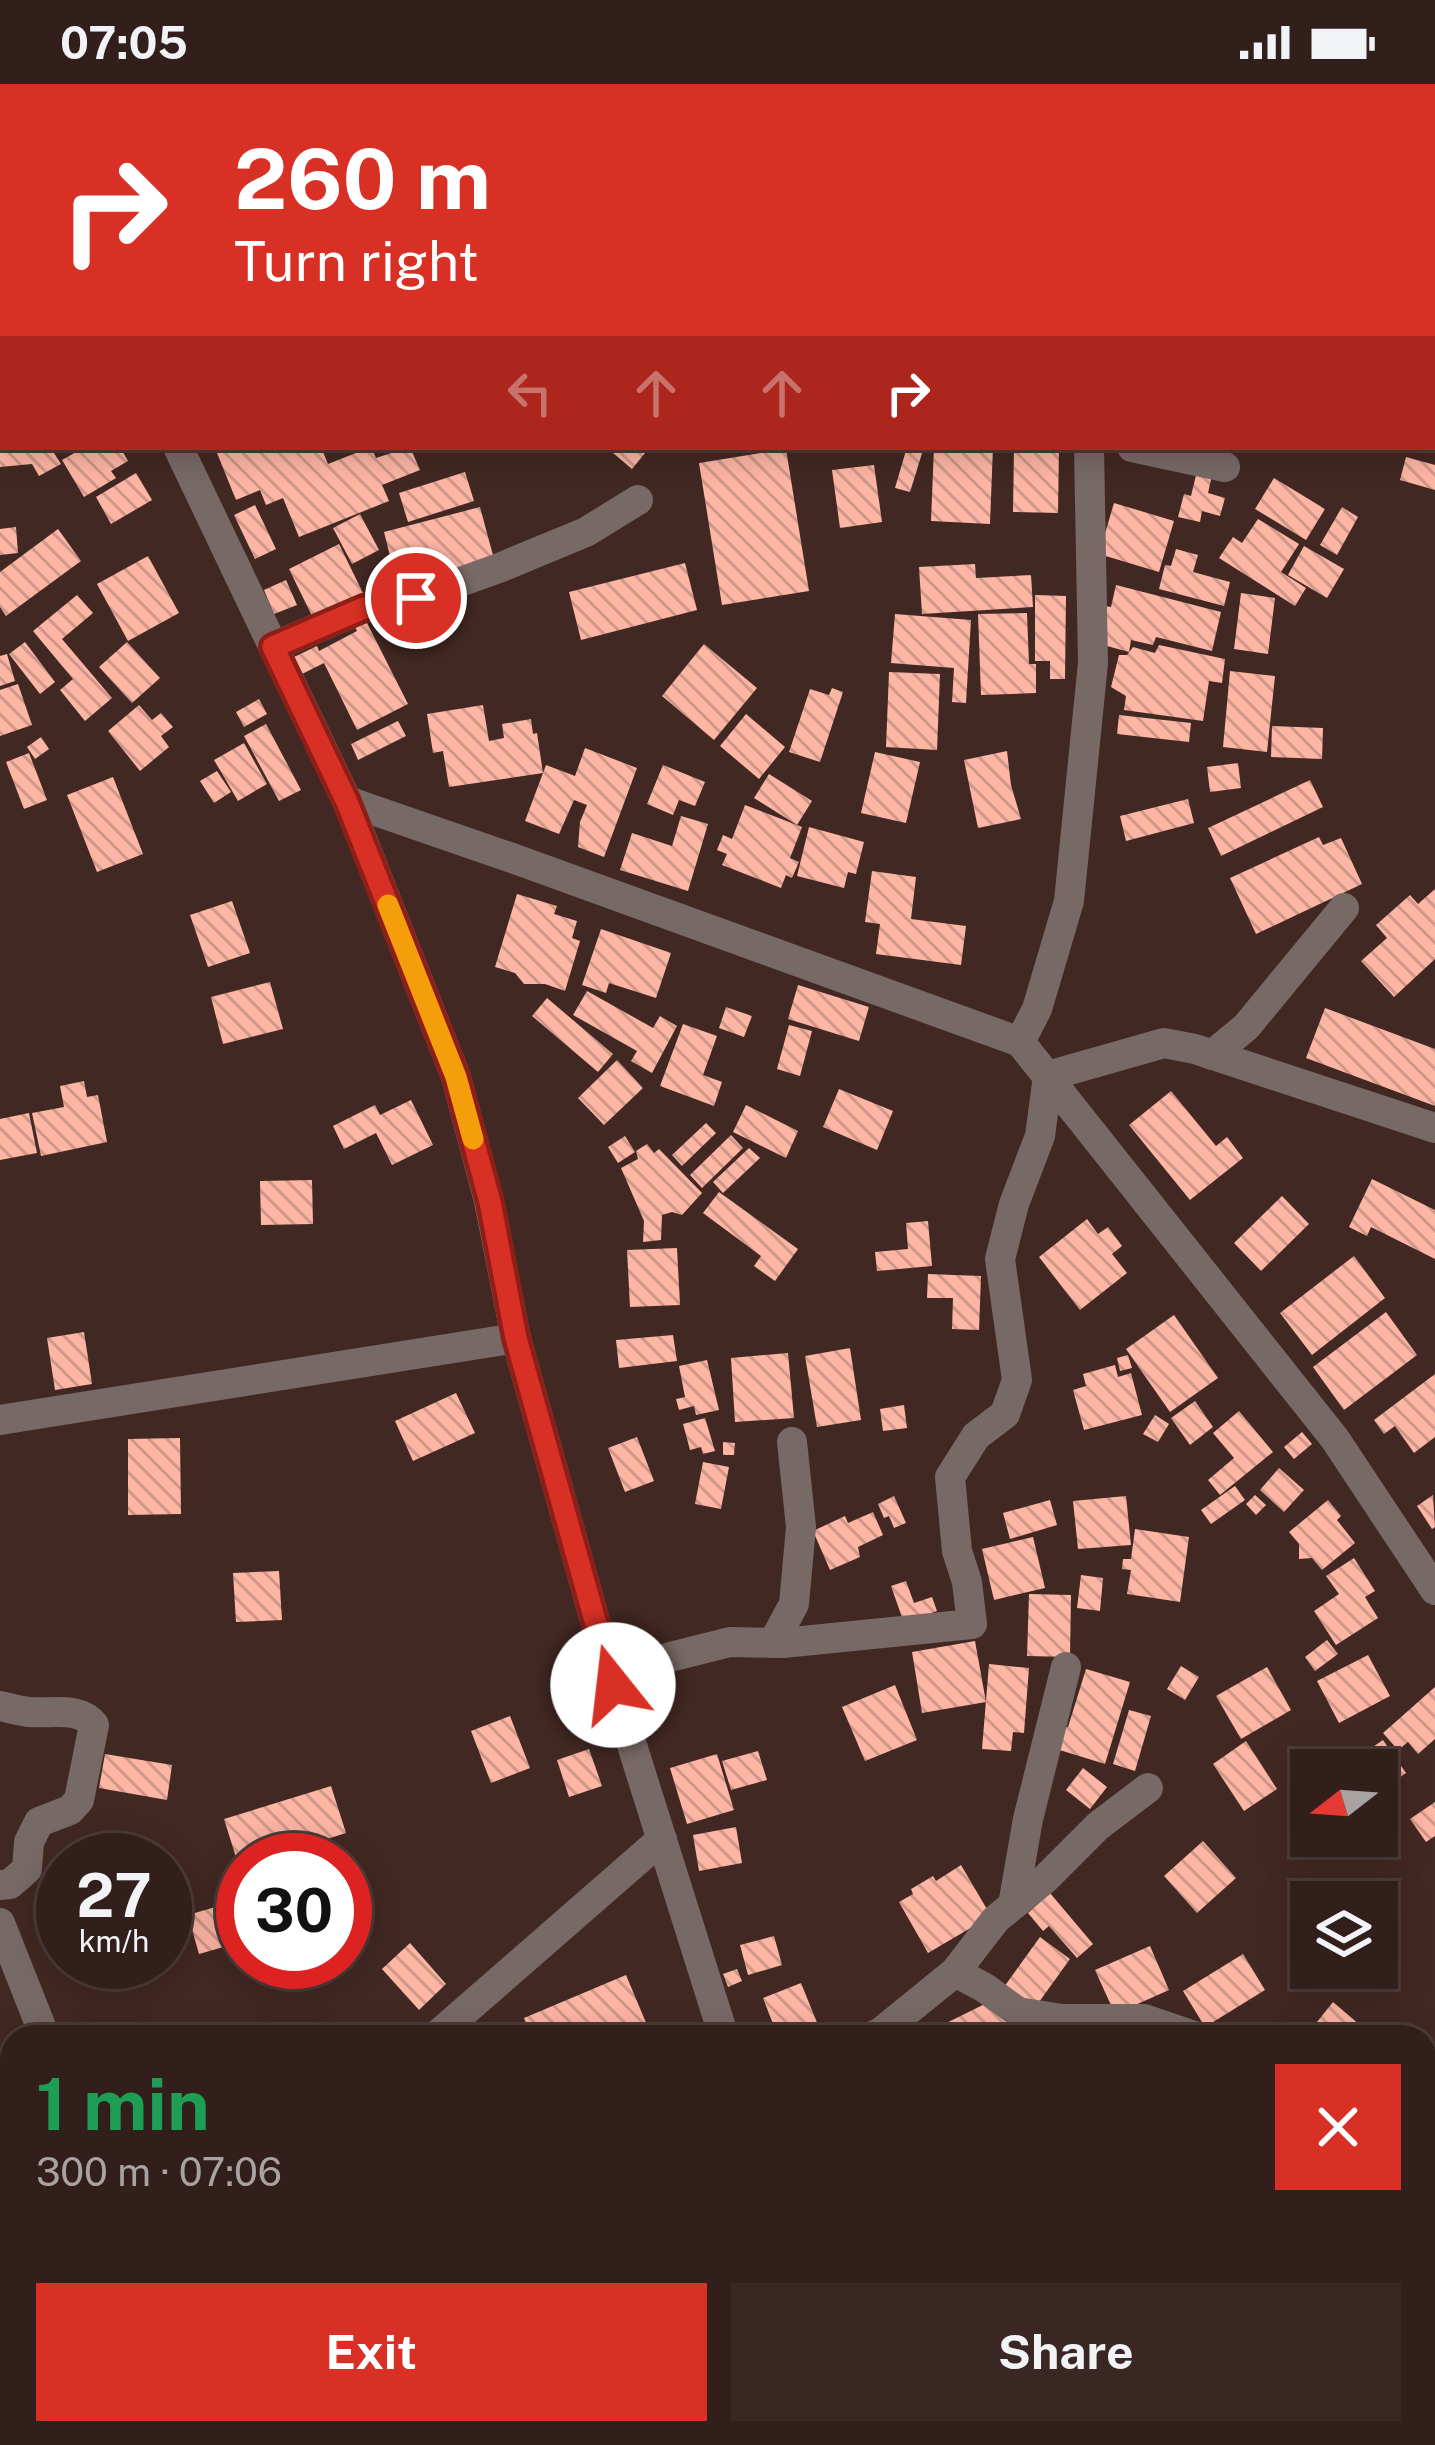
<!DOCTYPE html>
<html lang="en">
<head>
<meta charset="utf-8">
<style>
  :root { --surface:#321e1a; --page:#3a2723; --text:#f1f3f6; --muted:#a8a2a2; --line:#4d3c39; --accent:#d93025 }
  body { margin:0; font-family:"Public Sans",sans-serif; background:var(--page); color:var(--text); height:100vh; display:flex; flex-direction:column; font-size:45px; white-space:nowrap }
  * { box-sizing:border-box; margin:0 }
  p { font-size:39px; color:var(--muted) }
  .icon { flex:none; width:66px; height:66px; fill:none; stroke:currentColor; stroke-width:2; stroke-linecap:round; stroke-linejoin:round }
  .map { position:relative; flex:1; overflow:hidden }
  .side { position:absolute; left:0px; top:1941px; width:1437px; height:420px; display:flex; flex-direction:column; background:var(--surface); border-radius:36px 36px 0 0; box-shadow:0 6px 30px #0003,0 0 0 3px var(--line) }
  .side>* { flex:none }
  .banner { position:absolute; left:0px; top:0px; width:1437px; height:366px; box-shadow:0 6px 30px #0003,0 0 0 3px var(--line); background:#d93025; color:#fff; overflow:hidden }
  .needle { width:78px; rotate:253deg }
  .buttons { position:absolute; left:1290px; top:1665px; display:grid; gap:24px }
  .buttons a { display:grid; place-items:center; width:108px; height:108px; border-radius:0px; background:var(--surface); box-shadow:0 6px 30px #0003,0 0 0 3px var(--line); font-size:60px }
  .speed { position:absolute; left:36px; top:1749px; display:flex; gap:24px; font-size:60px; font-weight:700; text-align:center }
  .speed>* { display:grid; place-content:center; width:156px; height:156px; border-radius:50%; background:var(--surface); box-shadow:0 6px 30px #0003,0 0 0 3px var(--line); line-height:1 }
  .speed small { font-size:30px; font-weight:400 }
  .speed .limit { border:18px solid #d22; background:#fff; color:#111 }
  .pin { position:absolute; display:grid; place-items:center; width:102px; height:102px; color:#fff; margin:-51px; border:6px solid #fff; border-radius:50%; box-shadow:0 3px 12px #0007 }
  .me { position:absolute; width:132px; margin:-66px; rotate:344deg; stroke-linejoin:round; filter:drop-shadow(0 0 9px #0008) }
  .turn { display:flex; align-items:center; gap:42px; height:252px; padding:0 36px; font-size:54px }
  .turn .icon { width:156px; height:156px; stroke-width:2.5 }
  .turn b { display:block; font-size:84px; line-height:102px }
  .lanes { display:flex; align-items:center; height:114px; padding:0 36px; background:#0003; justify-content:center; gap:60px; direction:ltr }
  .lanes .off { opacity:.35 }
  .round { display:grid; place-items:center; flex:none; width:126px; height:126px; border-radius:0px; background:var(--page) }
  .head { display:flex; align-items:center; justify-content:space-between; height:204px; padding:0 36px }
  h1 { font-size:72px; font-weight:700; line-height:90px; color:#1e9e55 }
  .action { display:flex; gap:24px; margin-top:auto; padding:24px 36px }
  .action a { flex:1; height:138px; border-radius:0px; background:var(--accent); color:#fff; font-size:48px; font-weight:700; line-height:138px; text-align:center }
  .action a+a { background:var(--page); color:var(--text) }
  .status { display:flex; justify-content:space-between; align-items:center; height:84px; padding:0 60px; background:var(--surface); direction:ltr }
  .status svg { height:33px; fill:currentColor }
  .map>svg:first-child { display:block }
  .building { fill:url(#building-back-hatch) }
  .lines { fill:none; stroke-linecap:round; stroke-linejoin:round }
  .minor { stroke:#776966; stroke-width:30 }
  .route-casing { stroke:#8d1f18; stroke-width:30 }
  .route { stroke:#d93025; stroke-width:21 }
  .slow { stroke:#f59e0b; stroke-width:21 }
</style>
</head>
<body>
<div class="status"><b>07:05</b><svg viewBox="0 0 49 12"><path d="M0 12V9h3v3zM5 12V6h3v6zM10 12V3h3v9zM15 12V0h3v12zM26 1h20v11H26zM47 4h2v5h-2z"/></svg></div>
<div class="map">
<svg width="1435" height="2361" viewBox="0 0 1435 2361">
  <defs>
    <pattern id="building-back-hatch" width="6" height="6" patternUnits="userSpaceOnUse" patternTransform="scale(3)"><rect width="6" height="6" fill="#fdb5a4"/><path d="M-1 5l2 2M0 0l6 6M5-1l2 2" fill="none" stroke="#cf978a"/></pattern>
  </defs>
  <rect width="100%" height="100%" fill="#422822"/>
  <!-- building -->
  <g class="building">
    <path d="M0,363h66l-12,6 7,11 -22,12 -7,-12 -32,3z"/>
    <path d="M85,363h35l8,14 -17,10 5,7 -32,19 -22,-37z"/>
    <path d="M233,363h88l7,17 43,-17 5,11 34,-11 10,23 -38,15 7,16 -90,36 -16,-39 -17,7 -6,-15 -24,10 -19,-47z"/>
    <path d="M606,363h44l-18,22z"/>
    <path d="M907,363h17l-14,45 -15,-4z"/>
    <path d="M934,363h59l-3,77 -59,-3z"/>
    <path d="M1014,363h45l-1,66 -45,-1z"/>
    <path d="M786,365l23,142 -87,14 -23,-142z"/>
    <path d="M1406,373l29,8v25l-35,-10z"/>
    <path d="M874,381l8,57 -42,6 -8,-58z"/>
    <path d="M1197,387l15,4 -4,18 17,5 -5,18 -18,-5 -2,11 -22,-5 6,-23 7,2z"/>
    <path d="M465,388l9,29 -66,21 -9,-29z"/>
    <path d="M136,389l16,27 -41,24 -15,-27z"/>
    <path d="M1274,394l51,31 -19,31 -51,-31z"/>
    <path d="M1114,419l60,18 -15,51 -60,-18z"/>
    <path d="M255,421l21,44 -21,10 -21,-44z"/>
    <path d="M480,423l14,52 -95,33 -15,-60z"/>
    <path d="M1342,423l16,10 -21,38 -17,-10z"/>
    <path d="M360,430l19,36 -27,14 -19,-36z"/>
    <path d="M1258,435l41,25 -18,28 25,16 -11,18 -76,-48 14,-21 9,6z"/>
    <path d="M16,443l2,26 -18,2v-26z"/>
    <path d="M58,445l23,32 -75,55 -6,-9v-35z"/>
    <path d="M339,460l24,49 -50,25 -24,-49z"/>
    <path d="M1304,462l40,23 -17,29 -39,-23z"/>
    <path d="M1176,465l22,6 -5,17 37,10 -6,24 -65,-17 6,-24 6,1z"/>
    <path d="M148,472l31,57 -51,28 -31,-57z"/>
    <path d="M685,479l12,47 -116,30 -12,-48z"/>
    <path d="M975,480l1,14 55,-3 2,32 -111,7 -3,-47z"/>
    <path d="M286,496l11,25 -23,9 -10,-24z"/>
    <path d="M1116,501l105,27 -9,39 -56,-14 -3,8 -22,-5 -2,12 -33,-9 9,-37 6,1z"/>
    <path d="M1241,509l34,5 -7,56 -34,-5z"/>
    <path d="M77,511l16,18 -31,26 50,59 -27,23 -25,-31 13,-11 -40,-48z"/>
    <path d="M1035,511l31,1 -1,83h-15v-18h-15z"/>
    <path d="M1027,529l2,51h7v29l-55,2 -3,-81z"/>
    <path d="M895,530l76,6 -5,83 -14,-1 2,-34 -63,-5z"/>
    <path d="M364,533l44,87 -51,26 -33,-67 -22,11 -8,-17 23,-11 2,5 38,-20 -4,-8z"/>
    <path d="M25,558l30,40 -15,12 -31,-40z"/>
    <path d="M127,558l33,36 -28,25 -33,-36z"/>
    <path d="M704,560l53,44 -43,52 -52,-44z"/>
    <path d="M1159,561l66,14 -3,24 -13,-2 -6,40 -79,-11 2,-14 -15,-9 8,-32h8l6,-8 22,6z"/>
    <path d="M7,570l8,27 -15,5v-30z"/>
    <path d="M1230,587l45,5 -8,76 -44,-5z"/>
    <path d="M889,588l51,2 -3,76 -51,-3z"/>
    <path d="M18,600l14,41 -32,11v-46z"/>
    <path d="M832,604l11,4 -23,70 -31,-10 21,-63 19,6z"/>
    <path d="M259,615l8,15 -23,13 -8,-15z"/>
    <path d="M139,621l13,15 9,-7 12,14 -12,9 8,11 -29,24 -32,-40z"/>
    <path d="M483,621l6,36 15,-3 -2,-14 29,-5 2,15 4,-1 6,40 -94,14 -6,-36 -10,2 -6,-39z"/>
    <path d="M746,630l39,33 -26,32 -39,-33z"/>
    <path d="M1119,631l72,8 -2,19 -72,-8z"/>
    <path d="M398,637l8,15 -48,24 -7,-16z"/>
    <path d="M266,640l35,66 -22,11 -35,-65z"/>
    <path d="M1272,642l51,2 -1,31 -51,-2z"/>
    <path d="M41,653l8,12 -14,10 -8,-12z"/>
    <path d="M244,659l23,41 -29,17 -24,-41z"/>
    <path d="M585,664l52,20 -33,89 -26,-10 2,-25 7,-17 -13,-5 -15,34 -34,-13 21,-56 29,11z"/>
    <path d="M1007,667l4,34 10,34 -43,9 -14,-68z"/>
    <path d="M875,668l45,10 -14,61 -45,-10z"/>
    <path d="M29,669l18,47 -23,9 -18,-47z"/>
    <path d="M1238,679l3,25 -31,4 -3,-25z"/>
    <path d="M663,681l42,17 -10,24 -16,-6 -6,15 -26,-11z"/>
    <path d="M217,687l14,21 -17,11 -14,-22z"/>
    <path d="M769,690l43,27 -15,24 -43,-27z"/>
    <path d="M113,693l30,77 -46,18 -30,-77z"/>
    <path d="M1310,696l13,27 -102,49 -13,-28z"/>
    <path d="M1188,715l6,24 -68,18 -6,-25z"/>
    <path d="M745,721l57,22 -12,31 9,4 -7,16 -6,-3 -5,13 -59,-23 5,-11 -10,-4 6,-15 9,4z"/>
    <path d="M681,732l27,8 -20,67 -68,-21 12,-37 40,13z"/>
    <path d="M809,743l55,15 -8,32 -8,-2 -4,16 -47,-12z"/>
    <path d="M1319,753l4,8 18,-7 21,46 -106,50 -26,-56z"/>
    <path d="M872,787l44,6 -5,42 55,7 -5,39 -85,-11 4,-30 -15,-2z"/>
    <path d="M1435,805v70l-41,38 -33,-36 26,-23 -11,-13 34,-30 8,9z"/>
    <path d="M517,810l40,12 -3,8 23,7 -5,17 8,3 -15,50 -20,-7h-21l-9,-11 -20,-6z"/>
    <path d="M232,817l18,52 -42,14 -18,-52z"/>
    <path d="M601,845l70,24 -15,45 -47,-15 -3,10 -24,-8z"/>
    <path d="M270,898l13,47 -60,15 -12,-47z"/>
    <path d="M798,901l71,22 -10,34 -71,-22z"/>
    <path d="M587,907l66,37 7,-12 17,10 -25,47 -21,-12 6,-10 -64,-36z"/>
    <path d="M547,914l66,56 -15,18 -66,-56z"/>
    <path d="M726,923l26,9 -8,21 -25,-9z"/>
    <path d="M1325,924l110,41v57l-129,-48z"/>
    <path d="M683,940l34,12 -14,39 19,7 -8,24 -54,-20z"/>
    <path d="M789,941l23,6 -12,45 -23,-7z"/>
    <path d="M617,976l26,28 -39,37 -26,-27z"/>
    <path d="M84,997l3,16 11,-2 9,47 -66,14 -9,-43 32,-6 -4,-21z"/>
    <path d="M839,1005l54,22 -16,39 -54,-23z"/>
    <path d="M1171,1007l45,55 11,-9 16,21 -53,42 -61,-75z"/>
    <path d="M411,1016l22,45 -41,20 -16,-32 -32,16 -11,-23 42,-21 5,10z"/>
    <path d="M746,1021l52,26 -12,27 -53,-26z"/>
    <path d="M29,1029l8,40 -37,7v-41z"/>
    <path d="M706,1039l10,10 -34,33 -10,-11z"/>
    <path d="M731,1051l12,13 -41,40 -12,-13z"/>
    <path d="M625,1052l10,16 -17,11 -10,-16z"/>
    <path d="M647,1060l7,9 5,-4 43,44 -20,22 -10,-3 -10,3 -1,25 -18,2 1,-21 -23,-53 17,-9 -2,-8z"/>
    <path d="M749,1064l11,10 -37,35 -10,-11z"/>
    <path d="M1372,1095l63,31v49l-64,-32 -4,9 -18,-9z"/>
    <path d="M312,1096l1,44 -52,1 -1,-44z"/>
    <path d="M719,1108l79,57 -23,32 -21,-15 7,-10 -58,-43z"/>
    <path d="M1282,1112l27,28 -48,47 -27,-28z"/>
    <path d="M1087,1135l11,15 10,-7 14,19 -10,8 15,19 -47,37 -41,-53z"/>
    <path d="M928,1137l4,45 -55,5 -2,-19 33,-3 -2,-26z"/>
    <path d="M677,1164l3,57 -50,2 -3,-57z"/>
    <path d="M1354,1172l31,42 -73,57 -32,-42z"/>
    <path d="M928,1190l53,2 -2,54 -27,-1 1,-31h-26z"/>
    <path d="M1386,1228l31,43 -73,55 -31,-43z"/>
    <path d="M1174,1231l44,63 -48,34 -44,-63z"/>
    <path d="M84,1248l8,52 -37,6 -8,-52z"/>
    <path d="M673,1251l4,26 -58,7 -3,-28z"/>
    <path d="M850,1264l11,72 -44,7 -12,-71z"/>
    <path d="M788,1269l6,65 -59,4 -4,-64z"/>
    <path d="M1128,1271l4,13 -12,3 -3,-13z"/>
    <path d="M707,1276l12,50 -23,5 -2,-9 -15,4 -3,-11 9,-2 -6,-31z"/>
    <path d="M1115,1281l3,12 13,-4 11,42 -58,15 -11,-40 13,-4 -3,-12z"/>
    <path d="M1435,1290v63l-21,16 -19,-27 -11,8 -10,-14z"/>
    <path d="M456,1309l19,40 -62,28 -18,-40z"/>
    <path d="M1195,1317l18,26 -23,18 -19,-27z"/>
    <path d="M904,1321l3,23 -24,3 -3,-22z"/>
    <path d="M1239,1327l34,41 -53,43 -12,-15 26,-22 -21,-25z"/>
    <path d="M1155,1331l14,9 -11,18 -15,-8z"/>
    <path d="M705,1334l10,33 -12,3 -2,-7 -11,3 -7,-26z"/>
    <path d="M1302,1348l10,12 -18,15 -10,-12z"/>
    <path d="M637,1353l17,44 -29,11 -17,-44z"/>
    <path d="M180,1354l1,76 -53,1v-76z"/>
    <path d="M723,1358l12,1 -1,12h-11z"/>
    <path d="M703,1378l26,5 -8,42 -26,-5z"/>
    <path d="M1279,1384l25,22 -20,22 -24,-22z"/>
    <path d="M1235,1402l10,14 -34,24 -10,-14z"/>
    <path d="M1255,1411l11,10 -10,10 -10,-11z"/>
    <path d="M1433,1411l2,32 -3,2 -15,-23z"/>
    <path d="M894,1412l12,27 -12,5 -5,-12 -5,2 -6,-14z"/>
    <path d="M1126,1412l5,49 -53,4 -5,-48z"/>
    <path d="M1050,1416l7,25 -47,14 -7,-26z"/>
    <path d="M1328,1416l13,16 -4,4 18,23 -33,27 -10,-12 -13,1v-15l-10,-12z"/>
    <path d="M873,1428l10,23 -25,12 2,10 -30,13 -17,-39 32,-15 3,7z"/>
    <path d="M1135,1445l54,8 -9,65 -53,-8 4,-24 -9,-1 1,-10h8z"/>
    <path d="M1033,1453l12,51 -51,12 -12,-51z"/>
    <path d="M1354,1474l21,33 -10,6 13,21 -42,27 -22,-34 25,-17 -13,-18z"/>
    <path d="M279,1487l3,49 -46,2 -3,-49z"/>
    <path d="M1081,1491l22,3 -3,33 -23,-3z"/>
    <path d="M906,1497l8,22 18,-6 5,14 -33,12 -13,-37z"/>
    <path d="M1029,1510l42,1 -1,62 -43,-1z"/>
    <path d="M1327,1556l11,14 -23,17 -10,-14z"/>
    <path d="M975,1557l11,61 -64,11 -10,-61z"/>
    <path d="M1368,1571l22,41 -51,27 -22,-42z"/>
    <path d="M989,1580l40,4 -5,65 -11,-1 -2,19 -29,-2z"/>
    <path d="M1181,1582l18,11 -14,23 -18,-11z"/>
    <path d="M1267,1583l24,43 -50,29 -25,-43z"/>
    <path d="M1086,1585l44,13 -25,82 -52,-16 6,-20 9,-1z"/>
    <path d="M895,1601l22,55 -52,21 -23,-54z"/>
    <path d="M1435,1603v52l-17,15 -10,-12 -10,8 -15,-17z"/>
    <path d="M1129,1626l22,6 -16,55 -22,-7z"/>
    <path d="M510,1632l20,52 -39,15 -20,-52z"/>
    <path d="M1383,1656l23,33 -29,21v-24h-15l-7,-11z"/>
    <path d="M1246,1657l31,48 -33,22 -31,-47z"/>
    <path d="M589,1665l13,37 -33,11 -12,-37z"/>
    <path d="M758,1667l9,29 -36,10 -9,-29z"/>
    <path d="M105,1670l67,11 -5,35 -68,-12z"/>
    <path d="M717,1670l17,56 -47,14 -17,-56z"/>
    <path d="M1083,1684l24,19 -17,22 -24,-19z"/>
    <path d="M331,1702l15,47 -85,27h-18v6l-4,1 -15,-48z"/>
    <path d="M1435,1718v34l-9,6 -16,-23z"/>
    <path d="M736,1743l6,36 -43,8 -6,-36z"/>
    <path d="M1203,1757l33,37 -39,35 -33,-37z"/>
    <path d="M961,1781l30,51 -63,37 -29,-51 14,-8 -2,-5 22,-13 3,5z"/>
    <path d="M1050,1809l43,51 -16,14 -28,-32 -6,5 -15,-18z"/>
    <path d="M229,1819l12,39 -42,12 -11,-39z"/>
    <path d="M1377,1832l12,21 -12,7z"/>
    <path d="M774,1852l8,29 -34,10 -8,-30z"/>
    <path d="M1040,1853l30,22 -36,50 -30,-22z"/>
    <path d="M410,1859l36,41 -27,26 -37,-41z"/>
    <path d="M1150,1862l19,44 -54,24 -20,-44z"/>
    <path d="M1243,1870l22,36 -60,37 -22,-36z"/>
    <path d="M76,1878h40l3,14 -36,10z"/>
    <path d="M737,1885l5,12 -14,6 -5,-13z"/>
    <path d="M626,1891l26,62h-121l-7,-19z"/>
    <path d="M801,1899l21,52 -44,2 -15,-39z"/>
    <path d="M995,1915l19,38h-84l-2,-5z"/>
    <path d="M1333,1918l41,35h-69z"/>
    <path d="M12,2087v54l-12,-30v-19z"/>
    <path d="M12,2173v37l-12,-21v-9z"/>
    <path d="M340,2349h63l-20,12h-36z"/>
    <path d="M444,2349h43l9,12h-69z"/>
    <path d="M688,2349h43l9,12h-42z"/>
    <path d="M743,2349h30l-20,12z"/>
    <path d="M929,2349h50l6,12h-50z"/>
    <path d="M1193,2349l6,12h-34z"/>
    <path d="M1386,2349h37l8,9 -3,3h-31z"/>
  </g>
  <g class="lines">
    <!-- minor -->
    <g class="minor">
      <path d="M766,0h13"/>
      <path d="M719,3l15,-3"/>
      <path d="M814,3l1,-3"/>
      <path d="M1003,3v-3"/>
      <path d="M1139,3l1,-3"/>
      <path d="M1164,3l1,-3"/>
      <path d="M0,7l3,6"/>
      <path d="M1434,133h1"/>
      <path d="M178,363l169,354 109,276 33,124 27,137 97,347 111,352"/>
      <path d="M1132,363l93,20"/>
      <path d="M273,563l91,-39 52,-10 83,-30 87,-36 52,-32"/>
      <path d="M347,717l165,57 508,184 315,397 100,151"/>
      <path d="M1020,958l17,-33 32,-108 24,-238 -4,-216"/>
      <path d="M1212,971l34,-28 98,-119"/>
      <path d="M0,1336l516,-82"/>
      <path d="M773,1559l21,-39 7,-77 -9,-85"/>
      <path d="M613,1601l57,-28 60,-15 53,1 189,-19 -5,-42 -10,-31 -7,-74 26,-41 29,-22 12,-34 -17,-121 14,-55 26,-68 8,-60 116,-33 31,6 240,79"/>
      <path d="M0,1622c10,2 19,5 29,6 22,2 51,-6 65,13l-15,75 -9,10 -31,12 -10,20 -2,27 -17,15 -10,1"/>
      <path d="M1013,1821l15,-86 38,-152"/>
      <path d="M0,1839l45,114"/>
      <path d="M955,1888l30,16 33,24 44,7h82l53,18"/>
      <path d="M435,1953l227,-198"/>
      <path d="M870,1953l10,-4 75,-61 41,-53 49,-40 53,-53 50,-38"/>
      <path d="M1425,2249l10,-3"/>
      <path d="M203,2349l4,12"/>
      <path d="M880,2349l5,12"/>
      <path d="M1304,2349l5,12"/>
      <path d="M54,2361l13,-12"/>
    </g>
  </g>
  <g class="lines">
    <defs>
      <path id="route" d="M416,514l-52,10 -91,39 74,155 109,275 34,125 26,136 97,347"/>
    </defs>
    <!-- route casing -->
    <use href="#route" class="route-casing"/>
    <!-- route -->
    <use href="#route" class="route"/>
    <!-- slow -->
    <path class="slow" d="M388,821l68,172 17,62"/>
  </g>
</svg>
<div class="buttons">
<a><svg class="needle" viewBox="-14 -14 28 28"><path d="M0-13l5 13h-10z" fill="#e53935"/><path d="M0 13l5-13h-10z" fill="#a8a2a2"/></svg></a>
<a><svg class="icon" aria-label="layers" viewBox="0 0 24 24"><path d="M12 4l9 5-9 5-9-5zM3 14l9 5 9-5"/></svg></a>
</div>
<div class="speed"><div>27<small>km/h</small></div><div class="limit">30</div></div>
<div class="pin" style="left:416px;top:514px;background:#d93025"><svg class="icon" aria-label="arrive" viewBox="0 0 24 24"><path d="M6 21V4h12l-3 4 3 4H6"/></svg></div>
<svg class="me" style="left:613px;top:1601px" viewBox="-20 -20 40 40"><circle r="19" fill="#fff"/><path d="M0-13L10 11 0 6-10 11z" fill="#d93025"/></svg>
<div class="banner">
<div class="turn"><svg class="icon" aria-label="right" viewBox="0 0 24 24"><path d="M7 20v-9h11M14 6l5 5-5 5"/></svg><div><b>260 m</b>Turn right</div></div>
<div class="lanes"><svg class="icon off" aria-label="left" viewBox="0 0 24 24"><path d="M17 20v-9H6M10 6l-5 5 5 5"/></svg><svg class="icon off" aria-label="ahead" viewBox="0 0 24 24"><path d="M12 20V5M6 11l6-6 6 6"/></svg><svg class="icon off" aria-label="ahead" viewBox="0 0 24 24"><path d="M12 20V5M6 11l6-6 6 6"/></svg><svg class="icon" aria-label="right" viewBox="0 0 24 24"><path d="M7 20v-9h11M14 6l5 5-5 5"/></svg></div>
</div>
<section class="side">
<div class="head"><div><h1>1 min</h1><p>300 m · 07:06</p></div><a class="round" style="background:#d93025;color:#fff"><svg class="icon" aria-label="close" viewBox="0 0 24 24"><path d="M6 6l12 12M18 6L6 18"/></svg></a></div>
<div class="action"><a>Exit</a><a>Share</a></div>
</section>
</div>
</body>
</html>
